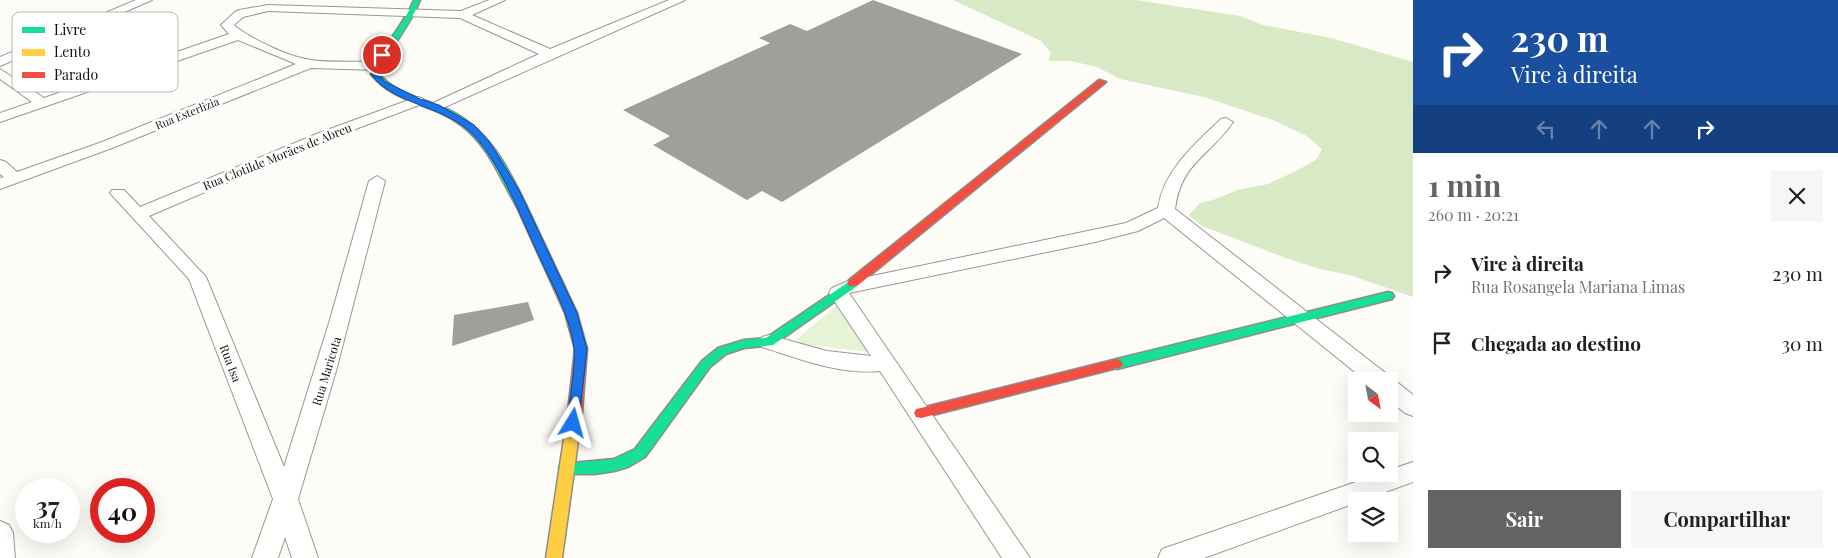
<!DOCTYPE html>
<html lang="pt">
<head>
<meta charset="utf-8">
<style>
  :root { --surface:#fff; --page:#f6f6f6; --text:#202124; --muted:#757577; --accent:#646362 }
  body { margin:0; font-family:"Playfair Display",serif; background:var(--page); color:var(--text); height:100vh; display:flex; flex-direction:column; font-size:19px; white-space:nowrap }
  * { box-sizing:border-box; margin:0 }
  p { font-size:16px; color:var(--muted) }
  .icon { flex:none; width:28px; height:28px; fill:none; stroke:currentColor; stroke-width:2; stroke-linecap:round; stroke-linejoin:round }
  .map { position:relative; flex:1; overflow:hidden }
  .side { display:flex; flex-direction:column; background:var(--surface); width:425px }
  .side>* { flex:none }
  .top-card { background:#1a4fa0; color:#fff; overflow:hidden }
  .needle { width:32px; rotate:148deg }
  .controls { position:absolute; left:1348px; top:372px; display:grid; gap:10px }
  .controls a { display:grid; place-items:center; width:50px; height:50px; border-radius:0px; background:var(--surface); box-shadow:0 5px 20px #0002; font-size:25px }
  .speed { position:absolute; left:15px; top:478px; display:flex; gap:10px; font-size:25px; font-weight:700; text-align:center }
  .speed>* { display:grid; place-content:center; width:65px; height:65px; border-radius:50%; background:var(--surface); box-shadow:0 5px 20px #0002; line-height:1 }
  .speed small { font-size:12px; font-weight:400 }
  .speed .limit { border:8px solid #d22; background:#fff; color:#111 }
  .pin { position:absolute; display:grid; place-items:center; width:42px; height:42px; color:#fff; margin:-21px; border:2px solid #fff; border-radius:50%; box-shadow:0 1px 5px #0007 }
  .me { position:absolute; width:55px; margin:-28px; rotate:8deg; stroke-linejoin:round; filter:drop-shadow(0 0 4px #0008) }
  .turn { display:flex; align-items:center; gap:18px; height:105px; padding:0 15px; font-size:22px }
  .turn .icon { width:65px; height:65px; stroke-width:2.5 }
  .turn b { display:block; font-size:35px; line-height:42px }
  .lanes { display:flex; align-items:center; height:48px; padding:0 15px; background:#0003; justify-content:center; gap:25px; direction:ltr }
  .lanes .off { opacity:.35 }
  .round { display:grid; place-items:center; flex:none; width:52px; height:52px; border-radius:0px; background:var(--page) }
  .overview { display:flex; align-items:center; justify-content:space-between; height:85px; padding:0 15px }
  h1 { font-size:30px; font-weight:700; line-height:38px; color:var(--accent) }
  .cta { display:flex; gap:10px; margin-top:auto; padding:10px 15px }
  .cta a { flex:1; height:58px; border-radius:0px; background:var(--accent); color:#fff; font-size:20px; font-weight:700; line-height:58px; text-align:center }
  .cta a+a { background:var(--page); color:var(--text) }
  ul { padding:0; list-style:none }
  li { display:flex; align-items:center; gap:15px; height:70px; padding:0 15px }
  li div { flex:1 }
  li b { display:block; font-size:19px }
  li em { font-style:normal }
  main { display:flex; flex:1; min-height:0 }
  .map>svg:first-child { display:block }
  .green { fill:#e7f3d7 }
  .forest { fill:#d8eac5 }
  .building { fill:#a19f9c }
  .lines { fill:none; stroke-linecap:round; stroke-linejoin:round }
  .street-casing { stroke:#979795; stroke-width:2 }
  .fast-casing { stroke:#8e8d8b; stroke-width:3 }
  .slow-casing { stroke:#8e8d8b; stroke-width:3 }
  .jam-casing { stroke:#8e8d8b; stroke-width:3 }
  .street { fill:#fffffe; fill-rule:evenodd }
  .fast { fill:#16e098; fill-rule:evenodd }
  .slow { fill:#ffcf43; fill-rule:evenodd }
  .jam { fill:#f24e42; fill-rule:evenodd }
  .route { fill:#1a73e8; stroke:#114b97 }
  .labels { text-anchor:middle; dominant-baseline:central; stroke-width:5; stroke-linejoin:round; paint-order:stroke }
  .far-street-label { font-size:11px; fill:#111; stroke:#fff }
  .street-label { font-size:12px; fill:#111; stroke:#fff }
  .key { fill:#fff; stroke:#b8b8b8; stroke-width:1 }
  .key-label { font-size:14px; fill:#111 }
</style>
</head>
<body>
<main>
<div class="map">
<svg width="1413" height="558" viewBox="0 0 1413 558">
  <rect width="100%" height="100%" fill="#fdfcf7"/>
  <!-- green -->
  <path class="green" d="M841,302l39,51 -79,-9 -4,-5z"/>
  <!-- forest -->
  <path class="forest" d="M953,0h183l104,16 23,9 68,13 82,24v235l-63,-22 -30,-6 -37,-12 -81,-31 -13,-11 11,-12 13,-3 24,-10 31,-6 28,-13 20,-11 6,-11 -15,-13 -34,-16 -69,-23 -84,-18 -23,-12 -26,-6h-23l3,-8 -10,-12z"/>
  <!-- building -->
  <g class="building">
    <path d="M873,0l149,54 -240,148 -20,-11 -15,9 -94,-55 17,-9 -47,-26 147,-67 -11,-5 31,-14 17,7z"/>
    <path d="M528,302l6,18 -82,26 2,-31z"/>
  </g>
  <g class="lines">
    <defs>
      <g id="street">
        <path d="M136,0h16l-152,66v-9z"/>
        <path d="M489,0h16l-33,15 78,34 119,-49h16l-249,111 -7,-4 2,-3 108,-50 -79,-36 -192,-7 -25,6 -9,8 2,2c18,13 52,30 75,33 21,3 44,1 66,2l7,4 -7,4 -66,-2 -199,80 -112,41v-11l4,-1 -4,-3v-14l6,2 11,10 85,-30 194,-78 -58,-24 -238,82v-9l32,-11 -32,-23v-10l44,29 185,-64 -8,-9 14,-13 4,-2 29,-5 193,6z"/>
        <path d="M417,97l5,1 2,3 -2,3 -93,35 -180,77 57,61 78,190 45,-144 40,-142 8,-5 8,5 -49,190 -38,128 20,59h-26l-7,-21 -7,21h-26l21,-59 -84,-220 -79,-86 2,-3h12l16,17 179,-74z"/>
        <path d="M1226,118l7,4c-23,34 -52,40 -58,87l213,166 2,5 7,2 16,13v21l-8,-3 -16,-13v-19h-23l-202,-163 -26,13 -43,11 -246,51 181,265h-28l-122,-187c-40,4 -80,-12 -118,-24l-3,-5 3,-5 7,-2 58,16 44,5 -42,-63 3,-5 16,-7 278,-58 32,-15c6,-38 36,-63 63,-89z"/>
        <path d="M1413,462v20l-209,76h-46l4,-9 9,-3 208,-72h10v-4z"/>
        <path d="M0,521l9,4 4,8 2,25h-15z"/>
      </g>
      <g id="fast">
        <path d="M414,0h6c-10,27 -31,47 -41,74 18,21 44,24 68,35 40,18 61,58 79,96l-1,2h-8c-17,-29 -28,-61 -56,-82 -28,-22 -67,-21 -90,-51 10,-27 32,-47 43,-74z"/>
        <path d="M853,279l4,1 2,3 -2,3 -84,59 -29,3 -18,6 -16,13 -65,90 -17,10 -14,4 -19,3h-29l-5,-2 -2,-4 2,-4 53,-5 21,-10 67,-88 16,-13 26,-8 22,-2z"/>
        <path d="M1388,292l4,1 2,3 -2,3 -275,70 -4,-2 -2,-3 2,-3 4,-2z"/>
      </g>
      <path id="slow" d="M575,407l5,1 2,4 -20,146h-16l22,-146 2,-4z"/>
      <g id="jam">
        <path d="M1099,80l7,2 -249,204h-8l-2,-3 2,-3z"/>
        <path d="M521,202l5,3 51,108 10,36 -5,63 -2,4 -5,1 -5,-1 -2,-4 7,-63 -10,-36 -49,-108z"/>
        <path d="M1117,359l4,2 2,3 -2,3 -200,51 -5,-1 -2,-4 2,-4 5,-1z"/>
      </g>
    </defs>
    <!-- street casing -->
    <use href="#street" class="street-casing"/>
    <!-- fast casing -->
    <use href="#fast" class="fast-casing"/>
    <!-- slow casing -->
    <use href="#slow" class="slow-casing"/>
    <!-- jam casing -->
    <use href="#jam" class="jam-casing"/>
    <!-- street -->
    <use href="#street" class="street"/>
    <!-- fast -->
    <use href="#fast" class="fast"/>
    <!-- slow -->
    <use href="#slow" class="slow"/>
    <!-- jam -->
    <use href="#jam" class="jam"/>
  </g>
  <!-- route -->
  <path class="route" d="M380,54l6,1 -7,19 5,7 36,18 19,6 35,20 15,16 30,49 58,123 10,36 -9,78h-9l-2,-4c2,-19 9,-58 7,-75 -4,-33 -22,-63 -35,-92 -18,-38 -40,-99 -71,-126 -27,-24 -77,-27 -97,-56z"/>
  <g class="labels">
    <!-- far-street labels -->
    <g class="far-street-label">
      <text transform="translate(187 113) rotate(-22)">Rua Esterlizia</text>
    </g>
    <!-- street labels -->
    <g class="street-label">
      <text transform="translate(277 156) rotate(-22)">Rua Clotilde Morães de Abreu</text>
      <text transform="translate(231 363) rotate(69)">Rua Isa</text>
      <text transform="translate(326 371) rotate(-73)">Rua Maricota</text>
    </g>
  </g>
  <!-- legend -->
  <rect x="12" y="12" width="166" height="80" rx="8" class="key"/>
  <rect x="22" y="27" width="23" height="6" fill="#16e098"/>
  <rect x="22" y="49" width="23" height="7" fill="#ffcf43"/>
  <rect x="22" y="72" width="23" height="6" fill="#f24e42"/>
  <g class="key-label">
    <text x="54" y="35">Livre</text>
    <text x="54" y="57">Lento</text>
    <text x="54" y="80">Parado</text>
  </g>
</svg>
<div class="controls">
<a><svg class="needle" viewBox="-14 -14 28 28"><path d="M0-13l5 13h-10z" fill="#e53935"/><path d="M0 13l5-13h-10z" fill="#757577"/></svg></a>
<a><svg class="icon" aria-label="search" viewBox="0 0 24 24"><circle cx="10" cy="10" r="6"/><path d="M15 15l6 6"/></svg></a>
<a><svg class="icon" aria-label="layers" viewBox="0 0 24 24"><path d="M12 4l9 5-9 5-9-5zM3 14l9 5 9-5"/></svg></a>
</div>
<div class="speed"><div>37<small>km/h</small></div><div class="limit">40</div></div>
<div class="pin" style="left:382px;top:55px;background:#d93025"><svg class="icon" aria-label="arrive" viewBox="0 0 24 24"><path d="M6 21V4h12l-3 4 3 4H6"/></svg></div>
<svg class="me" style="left:573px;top:423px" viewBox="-20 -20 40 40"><path d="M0-17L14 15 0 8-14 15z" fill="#1a73e8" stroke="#fff" stroke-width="4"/></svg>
</div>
<section class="side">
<div class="top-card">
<div class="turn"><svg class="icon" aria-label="right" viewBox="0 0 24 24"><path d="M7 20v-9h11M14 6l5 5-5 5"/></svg><div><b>230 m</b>Vire à direita</div></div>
<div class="lanes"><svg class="icon off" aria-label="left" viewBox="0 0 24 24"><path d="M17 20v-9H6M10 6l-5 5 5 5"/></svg><svg class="icon off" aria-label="ahead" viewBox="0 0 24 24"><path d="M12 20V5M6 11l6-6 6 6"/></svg><svg class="icon off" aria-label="ahead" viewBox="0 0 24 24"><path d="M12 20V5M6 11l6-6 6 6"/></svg><svg class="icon" aria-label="right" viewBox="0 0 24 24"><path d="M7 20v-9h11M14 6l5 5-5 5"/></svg></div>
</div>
<div class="overview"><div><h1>1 min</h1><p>260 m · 20:21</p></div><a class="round"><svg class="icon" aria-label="close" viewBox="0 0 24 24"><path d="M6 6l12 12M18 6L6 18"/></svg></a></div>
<ul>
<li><svg class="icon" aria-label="right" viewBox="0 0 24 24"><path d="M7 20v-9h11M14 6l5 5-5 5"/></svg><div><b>Vire à direita</b><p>Rua Rosangela Mariana Limas</p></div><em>230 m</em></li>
<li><svg class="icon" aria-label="arrive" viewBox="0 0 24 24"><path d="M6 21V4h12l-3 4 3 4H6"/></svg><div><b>Chegada ao destino</b></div><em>30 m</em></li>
</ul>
<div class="cta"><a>Sair</a><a>Compartilhar</a></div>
</section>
</main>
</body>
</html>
